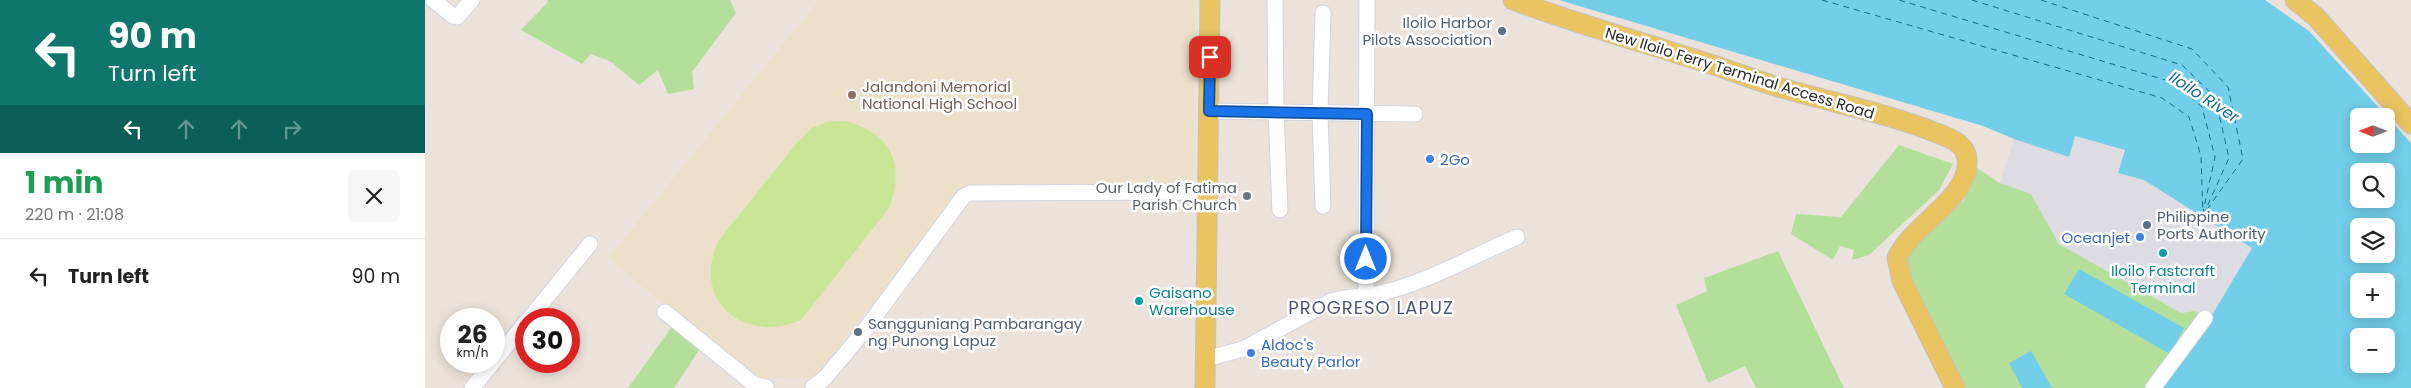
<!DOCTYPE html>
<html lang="en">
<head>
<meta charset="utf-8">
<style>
  :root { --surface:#fff; --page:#f6f6f6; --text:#222; --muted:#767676; --line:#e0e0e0 }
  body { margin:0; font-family:Poppins,sans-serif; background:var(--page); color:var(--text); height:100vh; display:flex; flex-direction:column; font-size:19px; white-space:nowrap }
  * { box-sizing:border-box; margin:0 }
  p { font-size:16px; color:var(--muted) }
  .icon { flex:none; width:28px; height:28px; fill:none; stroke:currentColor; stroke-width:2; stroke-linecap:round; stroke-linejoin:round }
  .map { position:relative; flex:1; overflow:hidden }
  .details { display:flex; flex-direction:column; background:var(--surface); width:425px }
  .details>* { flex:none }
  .hud { background:#0f766e; color:#fff; overflow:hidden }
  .needle { width:32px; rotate:270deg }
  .fabs { position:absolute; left:1925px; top:108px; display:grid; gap:10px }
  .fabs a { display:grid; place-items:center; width:45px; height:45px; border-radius:8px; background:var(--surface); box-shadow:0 2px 12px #0003; font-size:25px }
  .speed { position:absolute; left:15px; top:308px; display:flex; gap:10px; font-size:25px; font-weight:700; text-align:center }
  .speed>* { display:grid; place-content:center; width:65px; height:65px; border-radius:50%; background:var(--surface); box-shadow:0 2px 12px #0003; line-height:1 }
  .speed small { font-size:12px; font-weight:400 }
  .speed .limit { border:8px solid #d22; background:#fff; color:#111 }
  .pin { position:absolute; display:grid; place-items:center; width:42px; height:42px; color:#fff; margin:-21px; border-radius:10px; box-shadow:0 2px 8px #0006 }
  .me { position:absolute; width:55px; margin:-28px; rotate:0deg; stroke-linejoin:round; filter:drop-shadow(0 0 4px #0008) }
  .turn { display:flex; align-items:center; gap:18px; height:105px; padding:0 25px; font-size:22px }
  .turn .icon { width:65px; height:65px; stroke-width:2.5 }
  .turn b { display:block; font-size:35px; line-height:42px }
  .lanes { display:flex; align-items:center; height:48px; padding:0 25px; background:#0003; justify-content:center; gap:25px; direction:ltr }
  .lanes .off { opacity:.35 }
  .round { display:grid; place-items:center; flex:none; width:52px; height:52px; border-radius:8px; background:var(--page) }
  .headline { display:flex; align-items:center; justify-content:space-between; height:85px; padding:0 25px }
  h1 { font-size:30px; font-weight:700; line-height:38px; color:#1e9e55 }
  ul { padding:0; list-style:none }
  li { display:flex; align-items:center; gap:15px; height:75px; padding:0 25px; border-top:1px solid var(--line) }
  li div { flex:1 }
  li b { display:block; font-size:19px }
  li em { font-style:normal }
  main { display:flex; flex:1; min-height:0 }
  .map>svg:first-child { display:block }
  .industrial { fill:#dddce3 }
  .education { fill:#ece0cb }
  .green { fill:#b4df9a }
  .pitch { fill:#c8e696 }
  .water { fill:#72cee9; fill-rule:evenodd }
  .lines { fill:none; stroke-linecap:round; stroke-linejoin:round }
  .ferry { stroke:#136c93; stroke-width:1; stroke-dasharray:6 5; stroke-linecap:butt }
  .minor-casing { stroke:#d1d4e1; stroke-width:17 }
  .major-casing { stroke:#c3c3c3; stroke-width:21 }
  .minor { stroke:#fff; stroke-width:15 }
  .major { stroke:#eac461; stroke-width:19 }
  .route-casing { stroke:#114b97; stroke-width:12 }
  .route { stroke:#1a73e8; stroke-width:9 }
  .service-dot { fill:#5c6f8a; stroke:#fff; stroke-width:2 }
  .education-dot { fill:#8d6e63; stroke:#fff; stroke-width:2 }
  .shop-dot { fill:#3f7fe0; stroke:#fff; stroke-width:2 }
  .worship-dot { fill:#6b7280; stroke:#fff; stroke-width:2 }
  .culture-dot { fill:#0f9aa8; stroke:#fff; stroke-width:2 }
  .labels { text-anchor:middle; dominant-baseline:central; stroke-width:5; stroke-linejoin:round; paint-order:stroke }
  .service-label { font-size:15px; fill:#4e5e75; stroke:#fff; text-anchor:start }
  .street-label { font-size:15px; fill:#292929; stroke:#fff }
  .education-label { font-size:15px; fill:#785e54; stroke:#fff; text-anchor:start }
  .shop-label { font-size:15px; fill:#366cbe; stroke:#fff; text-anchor:start }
  .worship-label { font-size:15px; fill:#5b616d; stroke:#fff; text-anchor:end }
  .culture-label { font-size:15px; fill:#0d838f; stroke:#fff }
  .water-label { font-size:16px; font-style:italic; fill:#136c93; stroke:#fff }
  .quarter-label { font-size:18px; letter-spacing:1px; fill:#4b5577; stroke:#fff }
</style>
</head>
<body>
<main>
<section class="details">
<div class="hud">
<div class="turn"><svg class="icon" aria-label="left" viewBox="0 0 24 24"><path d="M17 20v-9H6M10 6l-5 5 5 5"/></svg><div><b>90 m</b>Turn left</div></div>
<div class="lanes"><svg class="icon" aria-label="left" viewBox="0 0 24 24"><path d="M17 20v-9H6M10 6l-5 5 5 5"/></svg><svg class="icon off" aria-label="ahead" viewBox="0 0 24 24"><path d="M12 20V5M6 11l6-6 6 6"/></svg><svg class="icon off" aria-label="ahead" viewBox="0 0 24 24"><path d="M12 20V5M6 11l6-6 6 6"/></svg><svg class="icon off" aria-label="right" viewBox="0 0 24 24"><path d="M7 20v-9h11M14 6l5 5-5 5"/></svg></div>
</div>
<div class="headline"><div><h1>1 min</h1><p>220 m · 21:08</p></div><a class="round"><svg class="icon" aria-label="close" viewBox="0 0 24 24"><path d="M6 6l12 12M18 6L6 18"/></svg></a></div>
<ul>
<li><svg class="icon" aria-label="left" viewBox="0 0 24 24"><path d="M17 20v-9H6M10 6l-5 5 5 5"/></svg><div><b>Turn left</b></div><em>90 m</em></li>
</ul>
</section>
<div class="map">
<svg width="1986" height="388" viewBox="0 0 1986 388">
  <rect width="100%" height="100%" fill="#ebe3db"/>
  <!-- industrial -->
  <path class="industrial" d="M1649,136l52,14 -8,23 26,7 108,68 -43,72 -15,-9 -13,2 -122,-69 -28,-50 -31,-11 14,-44 54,18z"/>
  <!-- education -->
  <path class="education" d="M394,0h377l-3,189 -231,1 -147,187 -62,1 -145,-120z"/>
  <!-- green -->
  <g class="green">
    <path d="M122,0h183l6,13 -44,59 2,17 -26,5 -10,-24 -19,15 -28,-23 -20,-8 -9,10 -61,-34 27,-28z"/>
    <path d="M1474,145l54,19 -14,26 -70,65 -17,5 2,-10 -14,-4 -7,14 -42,-26 5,-20 45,3z"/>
    <path d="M1552,168l23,15 31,11 28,50 122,69 13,-2 15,9 -50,68h-195l-59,-125 9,-16 50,-47z"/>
    <path d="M1353,251l66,137h-88l-11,-22 -37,17 -32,-78 31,-14 -3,-13z"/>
    <path d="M249,324l27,23 -27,41h-46z"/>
  </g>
  <!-- pitch -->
  <path class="pitch" d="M420,121c46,12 61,43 44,87l-88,112c-59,25 -111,-21 -82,-80l77,-96 16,-16 15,-6z"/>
  <!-- water -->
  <g class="water">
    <path d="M1134,0h706l44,31 102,112v245h-252l50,-68 43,-72 -108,-68 -26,-7 7,-23 -50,-14 -6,21 -55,-18 -31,-13zM1934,116h27v28h-27zM1934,171h27v28h-27zM1934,226h27v28h-27zM1934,281h27v28h-27zM1934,336h27v28h-27z"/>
    <path d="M1654,269l105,59 -14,26 -106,-60z"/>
    <path d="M1606,351l21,37h-30l-13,-25z"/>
  </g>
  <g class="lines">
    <!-- ferry -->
    <g class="ferry">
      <path d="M1397,0l340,98 27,19 12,39 2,59"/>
      <path d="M1474,0l273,82 30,25 13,50 -12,55"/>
      <path d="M1547,0l210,65 33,32 14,61 -24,53"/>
      <path d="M1616,0l151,49 36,38 15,72 -40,56"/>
    </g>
    <defs>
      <g id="minor">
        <path d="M8,0l20,16 4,1 15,-17"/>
        <path d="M850,0l1,112 4,98"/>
        <path d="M784,111l206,3"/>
        <path d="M898,206l-3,-93 3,-100"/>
        <path d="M941,295l1,-295"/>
        <path d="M240,312l90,73 11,2"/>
        <path d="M104,319l61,-75"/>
        <path d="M781,359l37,-10 88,-48c17,-5 34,-4 50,-8 47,-11 92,-37 136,-56"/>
        <path d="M388,387l12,-9 40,-48 98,-133 7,-4 238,-1"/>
        <path d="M47,388l54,-66"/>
        <path d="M1728,388l52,-70"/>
      </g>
      <g id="major">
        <path d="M1088,0c64,24 129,42 194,63 23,7 45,16 68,23 57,17 119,28 174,52 9,4 17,10 18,21 4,39 -55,65 -70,99l5,23 53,107"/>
        <path d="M1870,0l21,17 95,107"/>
        <path d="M780,388l5,-388"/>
      </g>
    </defs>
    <!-- minor casing -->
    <use href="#minor" class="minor-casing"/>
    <!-- major casing -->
    <use href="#major" class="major-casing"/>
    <!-- minor -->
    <use href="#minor" class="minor"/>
    <!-- major -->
    <use href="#major" class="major"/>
  </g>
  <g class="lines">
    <defs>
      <path id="route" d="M785,57l-1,54 158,3 -1,145"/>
    </defs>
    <!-- route casing -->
    <use href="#route" class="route-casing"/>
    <!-- route -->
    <use href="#route" class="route"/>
  </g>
  <!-- markers -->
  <g class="service-dot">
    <circle cx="1077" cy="31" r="5"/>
    <circle cx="1722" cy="225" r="5"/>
    <circle cx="433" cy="332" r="5"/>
  </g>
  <circle class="education-dot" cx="427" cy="95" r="5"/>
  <g class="shop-dot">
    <circle cx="1005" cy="159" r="5"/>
    <circle cx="1715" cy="237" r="5"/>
    <circle cx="826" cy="353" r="5"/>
  </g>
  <circle class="worship-dot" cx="822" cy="196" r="5"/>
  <g class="culture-dot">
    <circle cx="1738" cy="253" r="5"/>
    <circle cx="714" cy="301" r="5"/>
  </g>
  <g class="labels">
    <!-- service labels -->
    <g class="service-label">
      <text x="1067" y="22" text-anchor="end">Iloilo Harbor<tspan x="1067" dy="17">Pilots Association</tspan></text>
      <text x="1732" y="216">Philippine<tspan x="1732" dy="17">Ports Authority</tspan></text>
      <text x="443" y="323">Sangguniang Pambarangay<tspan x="443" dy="17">ng Punong Lapuz</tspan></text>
    </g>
    <!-- street labels -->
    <g class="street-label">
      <text transform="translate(1315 73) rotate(17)">New Iloilo Ferry Terminal Access Road</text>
    </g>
    <!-- education labels -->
    <g class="education-label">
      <text x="437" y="86">Jalandoni Memorial<tspan x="437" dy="17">National High School</tspan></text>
    </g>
    <!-- shop labels -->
    <g class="shop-label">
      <text x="1015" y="159">2Go</text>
      <text x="1705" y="237" text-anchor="end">Oceanjet</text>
      <text x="836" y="344">Aldoc's<tspan x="836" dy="17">Beauty Parlor</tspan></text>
    </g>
    <!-- worship labels -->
    <g class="worship-label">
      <text x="812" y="187">Our Lady of Fatima<tspan x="812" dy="17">Parish Church</tspan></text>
    </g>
    <!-- culture labels -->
    <g class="culture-label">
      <text x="1738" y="270">Iloilo Fastcraft<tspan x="1738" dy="17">Terminal</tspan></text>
      <text x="724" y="292" text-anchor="start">Gaisano<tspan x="724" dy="17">Warehouse</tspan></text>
    </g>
    <!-- water labels -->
    <g class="water-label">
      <text transform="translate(1779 97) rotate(33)">Iloilo River</text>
    </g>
    <!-- quarter labels -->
    <g class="quarter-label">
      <text x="946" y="307">PROGRESO LAPUZ</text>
    </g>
  </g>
</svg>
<div class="fabs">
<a><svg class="needle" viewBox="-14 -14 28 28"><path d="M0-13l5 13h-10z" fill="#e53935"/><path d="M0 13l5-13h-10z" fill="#767676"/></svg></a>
<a><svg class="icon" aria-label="search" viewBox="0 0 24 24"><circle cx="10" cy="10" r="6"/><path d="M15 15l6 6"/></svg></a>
<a><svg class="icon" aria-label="layers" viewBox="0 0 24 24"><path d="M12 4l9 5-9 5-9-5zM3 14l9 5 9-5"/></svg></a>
<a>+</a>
<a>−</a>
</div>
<div class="speed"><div>26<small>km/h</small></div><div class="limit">30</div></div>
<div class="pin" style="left:785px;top:57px;background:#d93025"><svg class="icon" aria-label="arrive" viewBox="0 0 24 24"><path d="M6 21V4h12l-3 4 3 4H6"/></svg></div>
<svg class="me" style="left:941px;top:259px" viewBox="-20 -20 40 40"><circle r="17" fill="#1a73e8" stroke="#fff" stroke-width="3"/><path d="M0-11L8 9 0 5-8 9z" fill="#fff"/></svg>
</div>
</main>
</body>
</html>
